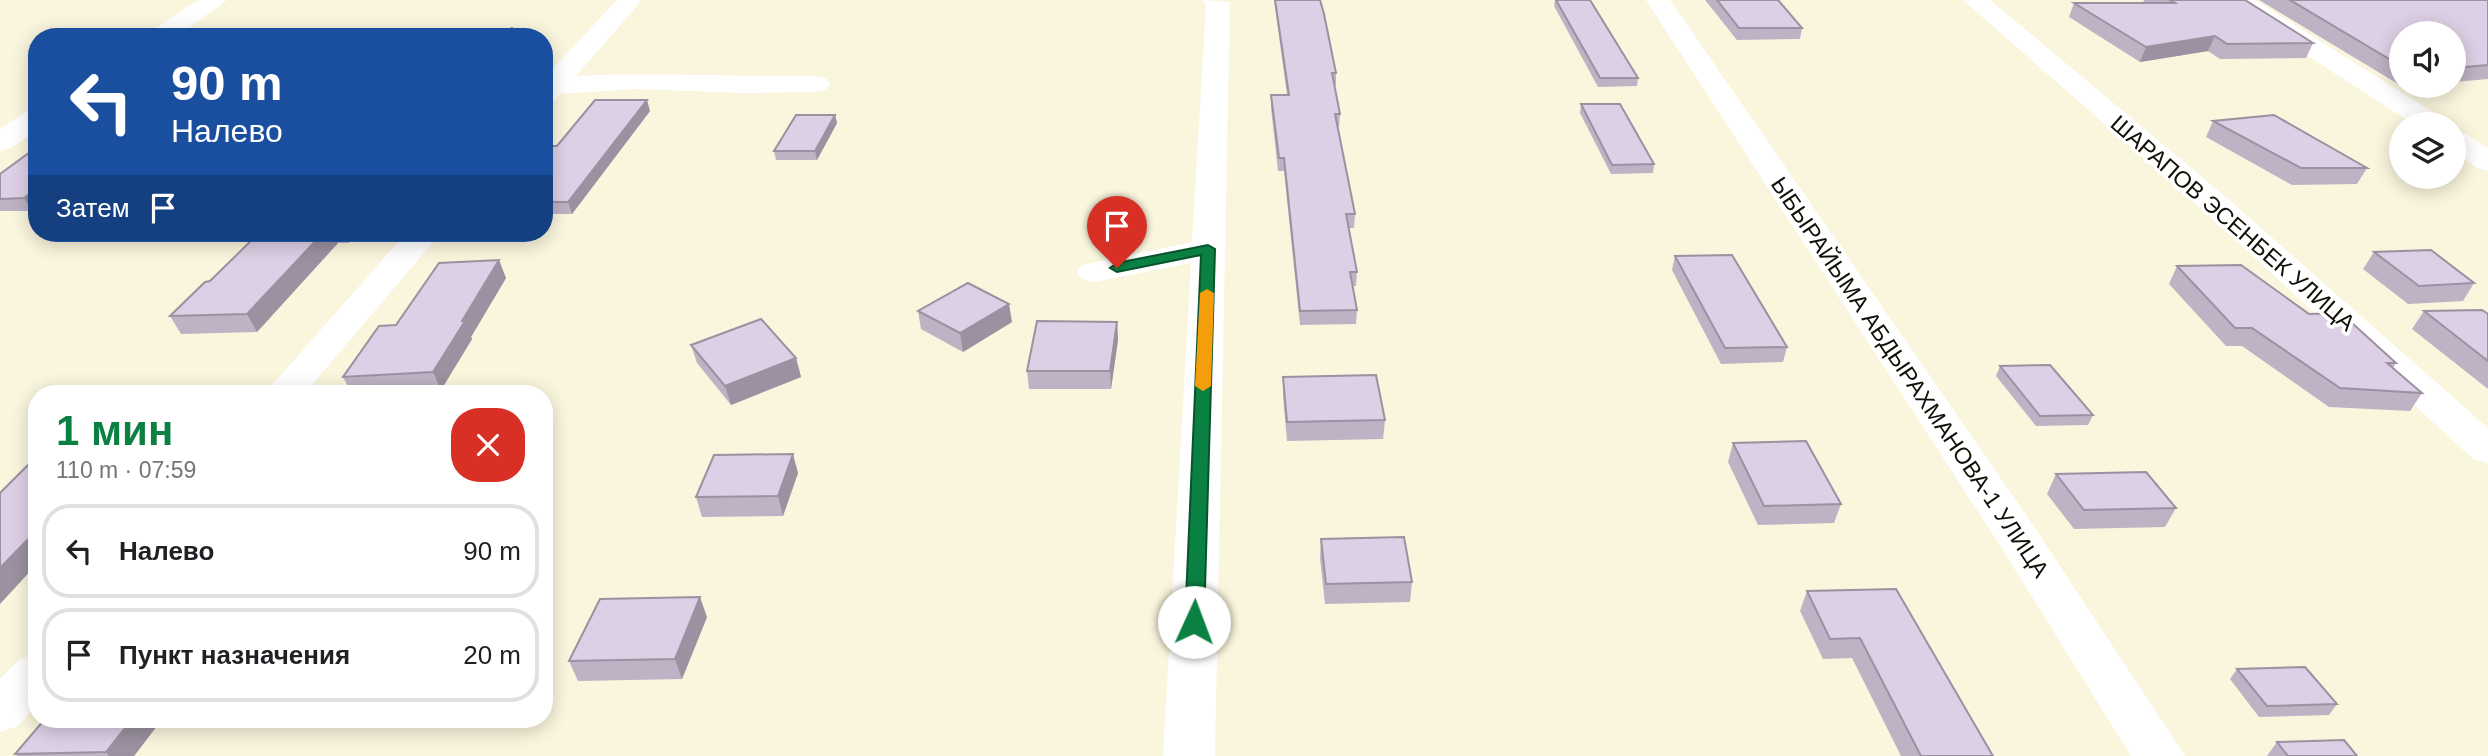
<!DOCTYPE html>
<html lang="ru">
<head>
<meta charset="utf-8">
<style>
  :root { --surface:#fff; --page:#f2f2f2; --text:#202124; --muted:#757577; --line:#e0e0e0; --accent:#0b8043 }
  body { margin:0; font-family:Arial,sans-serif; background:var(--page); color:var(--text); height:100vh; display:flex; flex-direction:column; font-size:26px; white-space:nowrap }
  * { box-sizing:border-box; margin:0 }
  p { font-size:23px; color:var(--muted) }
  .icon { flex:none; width:38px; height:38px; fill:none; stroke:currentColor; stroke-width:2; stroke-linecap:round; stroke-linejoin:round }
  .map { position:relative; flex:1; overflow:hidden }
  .sheet { position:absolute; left:28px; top:385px; width:525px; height:343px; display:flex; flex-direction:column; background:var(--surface); border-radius:28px; box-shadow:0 4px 18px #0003 }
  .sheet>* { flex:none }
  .guide { position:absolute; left:28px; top:28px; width:525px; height:214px; border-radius:28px; box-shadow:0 4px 18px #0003; background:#1a4fa0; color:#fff; overflow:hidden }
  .tools { position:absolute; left:2389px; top:21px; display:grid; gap:14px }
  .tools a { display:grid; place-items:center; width:77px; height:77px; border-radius:50%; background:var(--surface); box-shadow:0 4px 18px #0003; font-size:35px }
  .pin { position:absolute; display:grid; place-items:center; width:60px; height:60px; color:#fff; margin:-72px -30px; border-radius:50% 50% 50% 0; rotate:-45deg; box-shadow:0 0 7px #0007 }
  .pin .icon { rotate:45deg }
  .me { position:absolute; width:77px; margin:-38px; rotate:2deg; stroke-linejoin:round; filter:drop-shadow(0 0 5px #0008) }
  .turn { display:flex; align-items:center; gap:24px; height:147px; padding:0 28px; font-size:32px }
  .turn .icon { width:91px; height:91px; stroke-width:2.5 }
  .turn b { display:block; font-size:49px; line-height:60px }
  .then { display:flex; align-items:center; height:66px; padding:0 28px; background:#0003; gap:14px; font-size:26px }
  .round { display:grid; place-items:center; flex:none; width:74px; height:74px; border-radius:28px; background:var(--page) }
  .summary { display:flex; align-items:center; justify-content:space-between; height:119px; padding:0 28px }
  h1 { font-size:42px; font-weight:700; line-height:52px; color:var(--accent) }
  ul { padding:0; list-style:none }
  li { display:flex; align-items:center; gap:21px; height:94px; margin:0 14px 10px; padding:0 14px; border:4px solid var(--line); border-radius:28px }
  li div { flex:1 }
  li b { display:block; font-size:26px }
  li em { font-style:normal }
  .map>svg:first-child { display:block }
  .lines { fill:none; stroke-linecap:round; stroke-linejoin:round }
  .minor { fill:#fff; fill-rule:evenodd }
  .wall { fill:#beb2c5 }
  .shaded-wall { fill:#9b91a0 }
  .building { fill:#ddcfe5; stroke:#9b91a0; stroke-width:2 }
  .route { fill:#0b8043; stroke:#07532c; stroke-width:2 }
  .slow { fill:#f59e0b }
  .labels { text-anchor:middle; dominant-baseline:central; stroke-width:7; stroke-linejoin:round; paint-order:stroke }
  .street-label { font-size:23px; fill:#110f07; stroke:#fff }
</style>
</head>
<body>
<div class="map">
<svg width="2488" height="756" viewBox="0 0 2488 756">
  <rect width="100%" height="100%" fill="#faf5dd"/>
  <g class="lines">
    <!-- minor -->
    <g class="minor">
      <path d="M198,0h29l-50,37h-31l4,-5z"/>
      <path d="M617,0h25l-66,76c80,-4 160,1 240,0l10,2 4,6 -4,6 -10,2 -75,1 -105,-4 -76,5 -6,7 -10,2v-25z"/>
      <path d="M1202,0l28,2 -15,754h-52l28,-493 -97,19 -12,-3 -5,-7 5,-7 110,-23 14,-237z"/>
      <path d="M1646,0h24l363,525 152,231h-54l-130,-209z"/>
      <path d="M1963,0h27l237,198 261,230v35l-15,-4 -268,-247z"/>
      <path d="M2226,0h29l187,118 5,6h-34l-184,-119z"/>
      <path d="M37,108v22l-26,18 -11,3v-22l27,-18z"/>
      <path d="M2454,130l10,3 24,15v23l-11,-3 -23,-16z"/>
      <path d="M406,233h35l-137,161h-40z"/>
      <path d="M37,653v52l-19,21 -18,6v-53l20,-20z"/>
    </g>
  </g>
  <!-- wall -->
  <g class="wall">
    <path d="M1274,0h46l16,73v12h-2l6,29 -1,13h-1l17,87 -1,14h-5l8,44 -1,14h-3l4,24 -1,14 -56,1 -16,-154h-6l-7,-63v-13h16z"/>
    <path d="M1555,0h35l48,78 -1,8 -39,1 -44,-81z"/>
    <path d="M1705,0h73l24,28 -2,11 -63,1z"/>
    <path d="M2144,0h101l68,43 -7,15 -86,1 -12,-8 -68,11 -71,-45 5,-14h69z"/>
    <path d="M2259,0h229v79l-34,3v-49h-53v53h14l-12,1z"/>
    <path d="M1581,104l73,60 -1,9 -42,1 -31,-61z"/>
    <path d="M650,111l-78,103h-28v-59l13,-9z"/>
    <path d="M835,115l2,8 -20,37h-41l-2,-9z"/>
    <path d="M2213,121l154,47 -10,16 -65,1 -86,-48z"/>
    <path d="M37,147l-5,64h-32v-37z"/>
    <path d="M259,233h98l-9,10h-10l-81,89 -76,2 -11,-18 40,-35z"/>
    <path d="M2374,252l100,31 -11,18 -55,3 -45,-35z"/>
    <path d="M1675,256l112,91 -4,15 -62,2 -49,-94z"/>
    <path d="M2177,266l132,48 87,49 -3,5 29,25 -12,18 -81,-4 -87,-61h-16l-57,-62z"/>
    <path d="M506,278l-35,59 1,2 -31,51 -62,4h-27l-9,-17 53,-52z"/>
    <path d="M918,311l94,11 -49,30 -42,-23z"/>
    <path d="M2424,311l64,3v75l-76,-60z"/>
    <path d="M1117,322l1,18 -7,49h-82l-2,-18z"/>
    <path d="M691,345l105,13 5,19 -70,28 -34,-42z"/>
    <path d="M2000,366l93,49 -5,10 -52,1 -40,-50z"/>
    <path d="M1283,377l102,43 -2,19 -96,2 -4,-45z"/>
    <path d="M1733,443l108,61 -7,19 -76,2 -30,-63z"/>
    <path d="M798,473l-15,43 -81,1 -6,-20z"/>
    <path d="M2056,474l120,34 -11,19 -91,2 -27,-35z"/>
    <path d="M1321,539l91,43 -2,20 -85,2 -5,-46z"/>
    <path d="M1807,591l186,165h-92l-49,-98 -29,1 -23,-48z"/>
    <path d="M707,617l-25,62 -104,2 -9,-20z"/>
    <path d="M2237,669l100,35 -8,11 -70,2 -29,-38z"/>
    <path d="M45,719h113l2,3 -26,34h-117l-2,-2z"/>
    <path d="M2277,742l80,14h-90z"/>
  </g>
  <!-- shaded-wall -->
  <g class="shaded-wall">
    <path d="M2215,36l-7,15 -68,11 6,-15z"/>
    <path d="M647,100l3,11 -78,103 -4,-12z"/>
    <path d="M835,115l2,8 -20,37 -2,-9z"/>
    <path d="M37,188v19l-5,4 -8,-13z"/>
    <path d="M323,233h10l5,10 -81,89 -10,-18z"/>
    <path d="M343,233h14l-9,10z"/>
    <path d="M499,260l7,18 -35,59 1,2 -31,51 -8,-18 29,-51z"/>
    <path d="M1009,304l3,18 -49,30 -3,-19z"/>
    <path d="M1117,322l1,18 -7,49 -1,-18z"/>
    <path d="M796,358l5,19 -70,28 -6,-19z"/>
    <path d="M793,454l5,19 -15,43 -5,-20z"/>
    <path d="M37,530v34l-37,40v-36z"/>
    <path d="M700,597l7,20 -25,62 -7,-20z"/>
    <path d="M132,719h26l2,3 -26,34h-25l-3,-4z"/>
  </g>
  <!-- building -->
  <g class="building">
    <path d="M1275,0h45l4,14 12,59h-4l8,41h-5l20,100h-9l11,58h-7l7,38 -57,1 -16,-153h-5l-8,-63h18z"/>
    <path d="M1556,0h34l48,78h-38z"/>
    <path d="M1717,0h61l24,28h-63z"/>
    <path d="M2170,0h75l68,43 -86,1 -12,-8 -69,11 -72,-44h101z"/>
    <path d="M2290,0h198v65l-34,3v-35h-53v33z"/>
    <path d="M512,28l10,9h-18z"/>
    <path d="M595,100h52l-79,102h-24v-47l8,-9h5z"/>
    <path d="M1581,104h39l34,60 -42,1z"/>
    <path d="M796,115h39l-20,36h-41z"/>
    <path d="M2274,115l93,53h-66l-88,-47z"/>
    <path d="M37,147v41l-13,10 -24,1v-25z"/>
    <path d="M259,233h64l-76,81 -77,2 35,-34 5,-1z"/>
    <path d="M2431,250l43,33 -55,3 -45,-34z"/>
    <path d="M1732,255l55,92 -62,1 -50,-92z"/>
    <path d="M499,260l-37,61h3l-32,51 -90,5 36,-51 17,-1 43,-62z"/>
    <path d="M2241,265l68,49 32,-1 55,50h-9l35,30 -82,-5 -88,-60h-17l-58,-62z"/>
    <path d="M968,283l41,21 -49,29 -42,-22z"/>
    <path d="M2482,310l6,4v47l-64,-50z"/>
    <path d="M761,319l35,39 -71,28 -34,-41z"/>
    <path d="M1037,321l80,1 -7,49h-83z"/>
    <path d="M2050,365l43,50 -53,1 -40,-50z"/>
    <path d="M1376,375l9,45 -98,2 -4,-45z"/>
    <path d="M1806,441l35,63 -77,2 -31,-63z"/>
    <path d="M793,454l-15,42 -82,1 18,-42z"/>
    <path d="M37,456v74l-37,38v-75z"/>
    <path d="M2146,472l30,36 -92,2 -28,-36z"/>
    <path d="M1404,537l8,45 -86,2 -5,-45z"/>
    <path d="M1896,589l97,167h-72l-61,-118 -30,1 -23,-48z"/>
    <path d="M700,597l-25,62 -106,2 31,-62z"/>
    <path d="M2305,667l32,37 -70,2 -30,-37z"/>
    <path d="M45,719h87l-26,33 -91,2z"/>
    <path d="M2344,740l13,16h-69l-11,-14z"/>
  </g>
  <!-- route -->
  <path class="route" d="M1208,245l7,4 -11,373 -3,6 -7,2 -7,-2 -2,-6 16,-367 -84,17 -7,-4 7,-5z"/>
  <!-- slow -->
  <path class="slow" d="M1207,289l7,4 -3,93 -8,5 -8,-5 5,-93z"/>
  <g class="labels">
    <!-- street labels -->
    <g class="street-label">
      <text transform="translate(2233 223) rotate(41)">ШАРАПОВ ЭСЕНБЕК УЛИЦА</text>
      <text transform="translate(1910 377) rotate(56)">ЫБЫРАЙЫМА АБДЫРАХМАНОВА-1 УЛИЦА</text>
    </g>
  </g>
</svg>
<div class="tools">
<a><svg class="icon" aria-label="sound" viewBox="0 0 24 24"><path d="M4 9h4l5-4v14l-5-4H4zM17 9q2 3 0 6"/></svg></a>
<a><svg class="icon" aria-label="layers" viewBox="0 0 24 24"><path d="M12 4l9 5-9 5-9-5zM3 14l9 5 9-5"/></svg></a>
</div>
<div class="pin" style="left:1117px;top:268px;background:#d93025"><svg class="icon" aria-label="arrive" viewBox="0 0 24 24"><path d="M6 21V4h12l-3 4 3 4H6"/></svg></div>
<svg class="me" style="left:1194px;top:622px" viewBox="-20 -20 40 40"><circle r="19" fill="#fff"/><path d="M0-13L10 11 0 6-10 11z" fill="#0b8043"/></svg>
<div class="guide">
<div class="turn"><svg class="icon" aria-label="left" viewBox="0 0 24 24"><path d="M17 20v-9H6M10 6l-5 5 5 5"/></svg><div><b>90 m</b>Налево</div></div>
<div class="then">Затем<svg class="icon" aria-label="arrive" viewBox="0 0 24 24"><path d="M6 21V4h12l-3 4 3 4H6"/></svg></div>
</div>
<section class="sheet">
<div class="summary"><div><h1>1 мин</h1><p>110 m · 07:59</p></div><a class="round" style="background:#d93025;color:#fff"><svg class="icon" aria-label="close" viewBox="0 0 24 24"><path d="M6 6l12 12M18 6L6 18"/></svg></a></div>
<ul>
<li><svg class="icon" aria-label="left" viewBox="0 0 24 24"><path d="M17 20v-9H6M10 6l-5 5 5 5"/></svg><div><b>Налево</b></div><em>90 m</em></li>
<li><svg class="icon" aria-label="arrive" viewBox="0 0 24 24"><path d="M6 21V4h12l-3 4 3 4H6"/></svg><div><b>Пункт назначения</b></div><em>20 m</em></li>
</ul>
</section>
</div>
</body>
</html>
